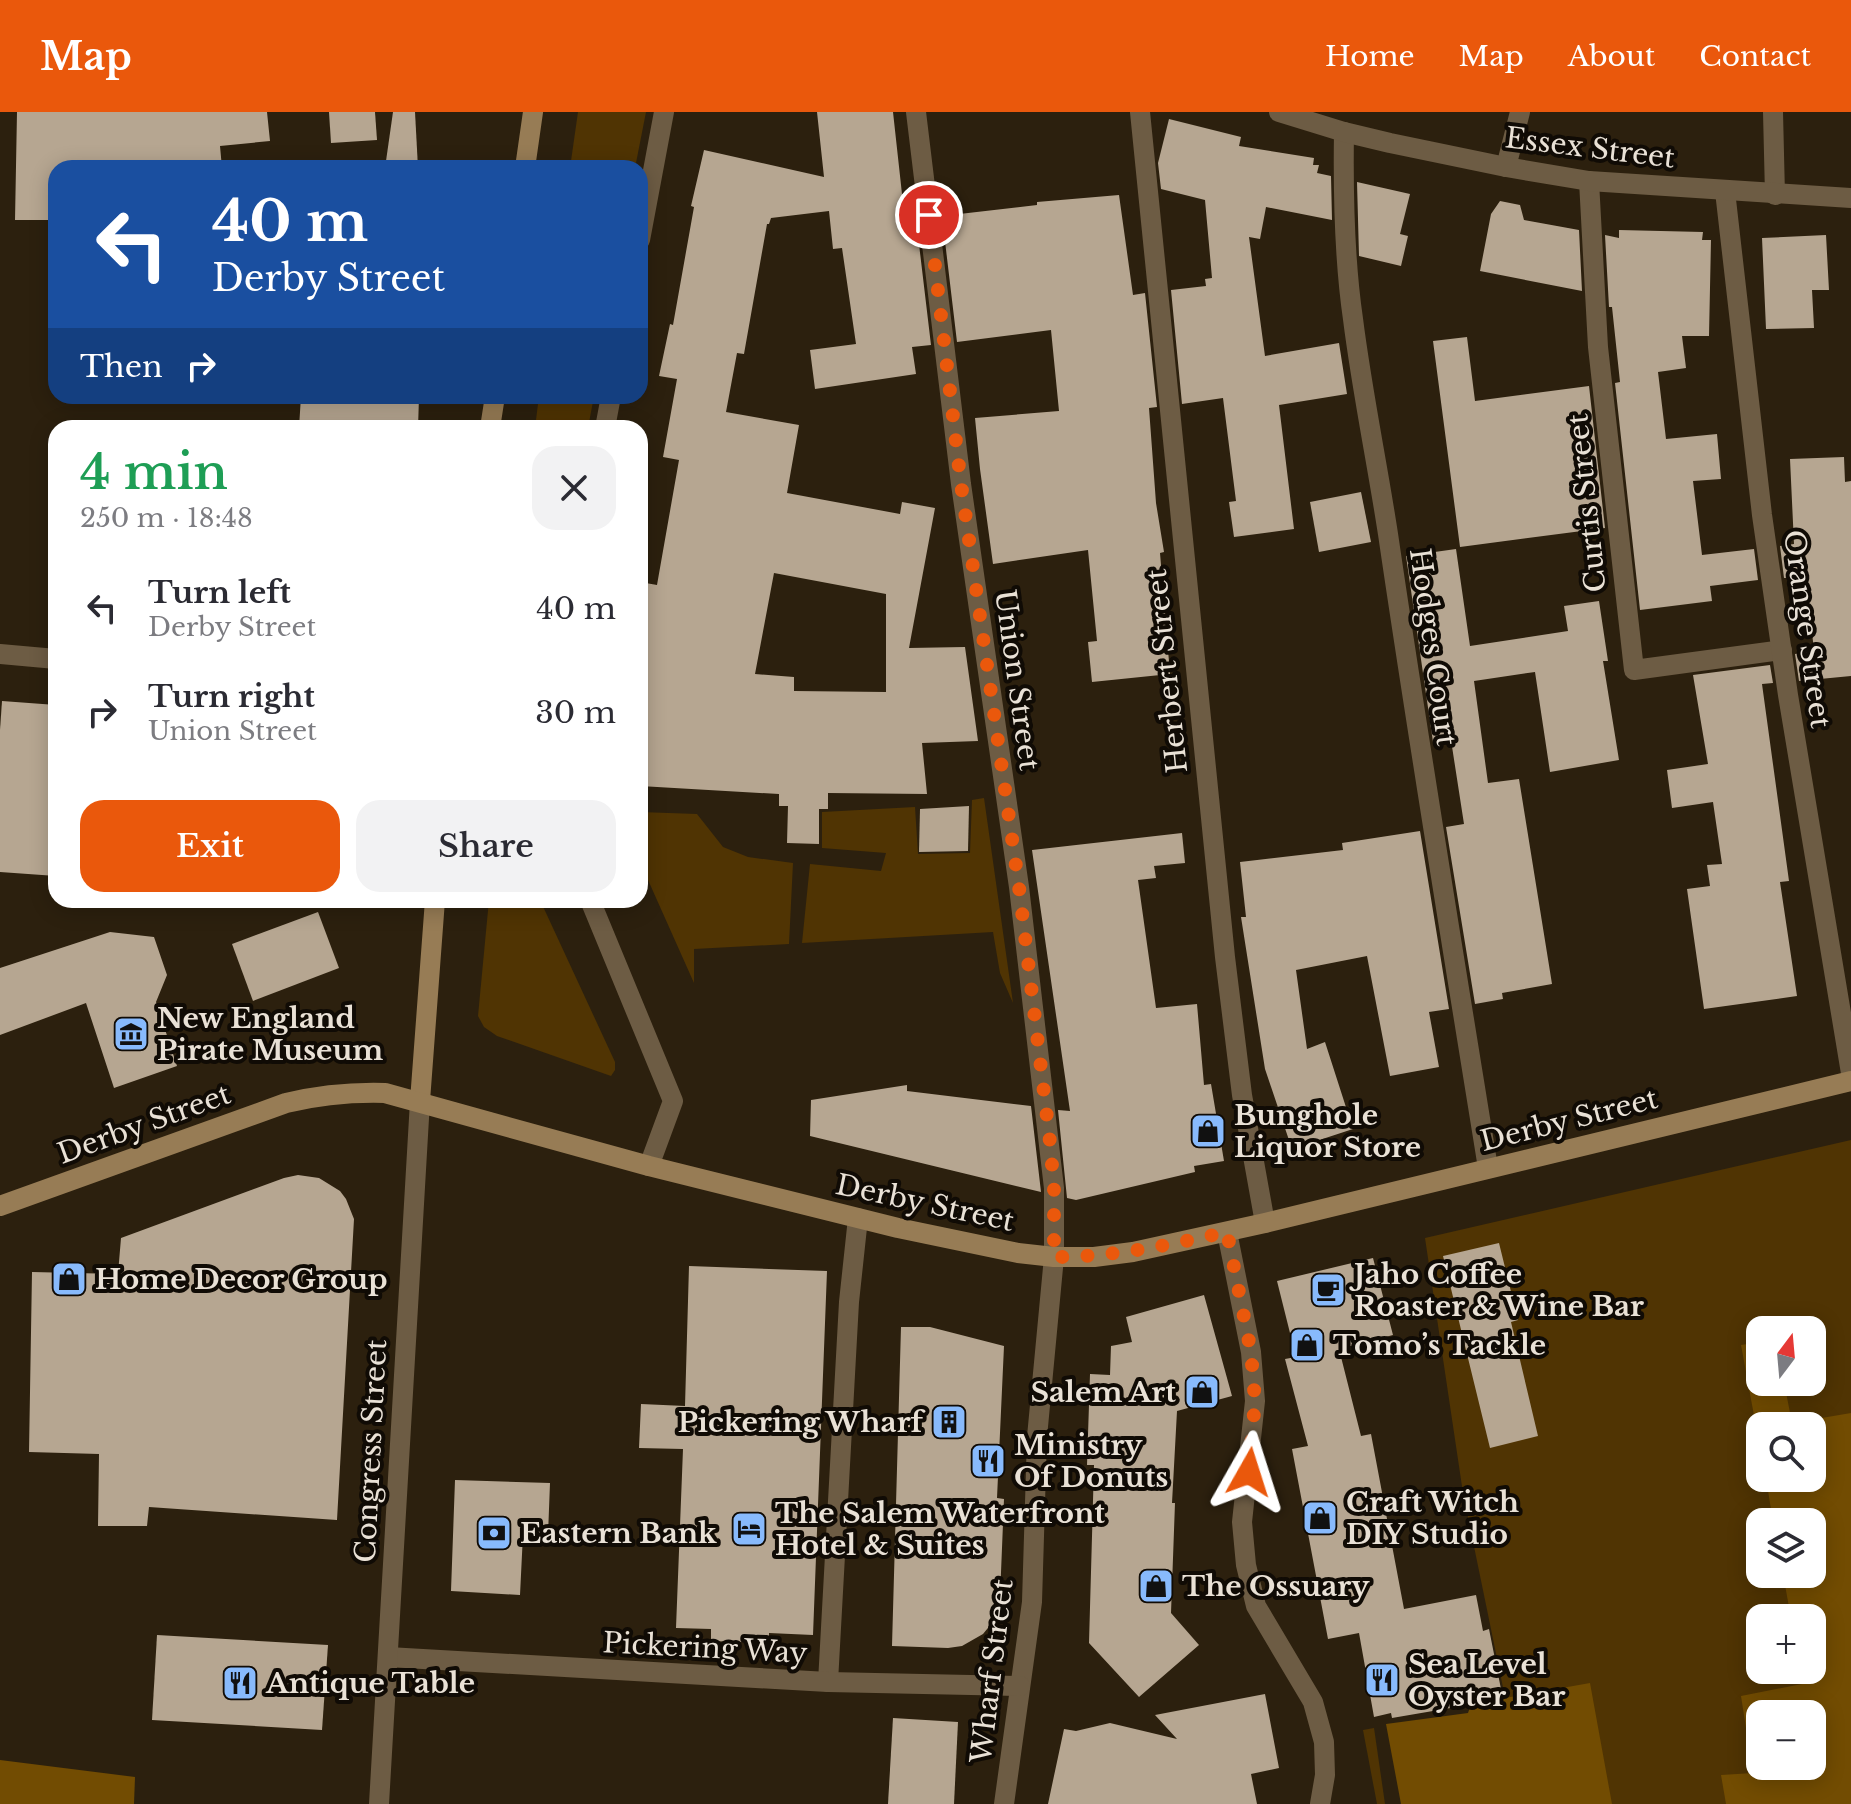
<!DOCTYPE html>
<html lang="en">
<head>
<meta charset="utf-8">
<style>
  :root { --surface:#fff; --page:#f2f2f3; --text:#2b2b33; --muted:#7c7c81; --accent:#ea580c }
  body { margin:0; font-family:"Libre Baskerville",serif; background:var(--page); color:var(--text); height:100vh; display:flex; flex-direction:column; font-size:30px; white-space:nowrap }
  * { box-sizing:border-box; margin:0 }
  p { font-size:26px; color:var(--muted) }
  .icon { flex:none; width:44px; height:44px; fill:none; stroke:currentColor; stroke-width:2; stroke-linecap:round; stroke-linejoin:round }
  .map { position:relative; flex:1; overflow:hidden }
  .sheet { position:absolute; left:48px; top:308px; width:600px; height:488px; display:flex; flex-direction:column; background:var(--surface); border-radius:24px; box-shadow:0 4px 20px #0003 }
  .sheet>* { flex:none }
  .top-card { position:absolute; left:48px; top:48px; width:600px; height:244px; border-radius:24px; box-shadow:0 4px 20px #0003; background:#1a4fa0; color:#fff; overflow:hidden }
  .needle { width:52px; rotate:16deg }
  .buttons { position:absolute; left:1746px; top:1204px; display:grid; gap:16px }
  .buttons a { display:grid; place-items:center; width:80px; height:80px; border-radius:16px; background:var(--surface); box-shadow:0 4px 20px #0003; font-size:40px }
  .pin { position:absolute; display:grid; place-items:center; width:68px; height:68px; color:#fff; margin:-34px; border:4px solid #fff; border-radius:50%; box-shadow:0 2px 8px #0007 }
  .me { position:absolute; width:88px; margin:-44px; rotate:6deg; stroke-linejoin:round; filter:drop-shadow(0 0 6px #0008) }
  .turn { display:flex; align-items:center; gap:28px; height:168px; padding:0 32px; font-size:36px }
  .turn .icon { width:104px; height:104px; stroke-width:2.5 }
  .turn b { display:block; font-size:56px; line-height:68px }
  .then { display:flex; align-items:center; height:76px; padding:0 32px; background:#0003; gap:16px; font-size:30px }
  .round { display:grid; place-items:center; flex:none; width:84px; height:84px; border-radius:24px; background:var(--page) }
  .head { display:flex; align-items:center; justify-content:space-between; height:136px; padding:0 32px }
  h1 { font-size:48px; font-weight:600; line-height:60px; color:#1e9e55 }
  .primary-button { display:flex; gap:16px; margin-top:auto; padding:16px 32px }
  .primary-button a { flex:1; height:92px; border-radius:24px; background:var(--accent); color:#fff; font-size:32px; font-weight:600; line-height:92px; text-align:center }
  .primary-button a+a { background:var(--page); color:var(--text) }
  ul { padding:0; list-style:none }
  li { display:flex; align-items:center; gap:24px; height:104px; padding:0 32px }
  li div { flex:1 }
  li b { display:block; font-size:30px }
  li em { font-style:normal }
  header { display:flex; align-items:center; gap:48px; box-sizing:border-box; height:112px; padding:0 40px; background:var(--accent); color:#fff }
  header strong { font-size:38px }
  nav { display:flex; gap:44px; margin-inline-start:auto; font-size:28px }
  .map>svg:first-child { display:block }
  .green { fill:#503403; fill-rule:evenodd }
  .water { fill:#724c02; fill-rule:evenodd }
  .building { fill:#b6a691; fill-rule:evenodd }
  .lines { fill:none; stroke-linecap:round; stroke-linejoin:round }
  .service { stroke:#6d5c44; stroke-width:20 }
  .minor { stroke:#6d5c44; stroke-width:20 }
  .tertiary { stroke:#6d5c44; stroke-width:20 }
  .secondary { stroke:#977c55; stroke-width:20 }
  .route { stroke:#ea580c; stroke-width:14; stroke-dasharray:0 25.2 }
  .labels { text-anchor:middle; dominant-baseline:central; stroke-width:8; stroke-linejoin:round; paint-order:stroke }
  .street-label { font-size:28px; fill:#e9e1d6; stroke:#100b05 }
  .poi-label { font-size:28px; font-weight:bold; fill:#e9e1d6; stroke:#100b05; text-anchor:start }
</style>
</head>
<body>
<header>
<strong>Map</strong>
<nav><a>Home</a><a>Map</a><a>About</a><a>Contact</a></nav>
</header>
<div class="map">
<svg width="1851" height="1692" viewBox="0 0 1851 1692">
  <rect width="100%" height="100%" fill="#2c200e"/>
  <!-- green -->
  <g class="green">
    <path d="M578,0h68l-11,56h-65z"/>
    <path d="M539,284h55l-6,32h-53z"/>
    <path d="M984,686l29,205 -13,-30 -7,-41 -191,11 8,-79 71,7 5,-18 -64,-5v-36l93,-5 3,47 52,-1 2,-53z"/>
    <path d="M640,700l57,2 26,33 25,10 45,6 -4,81 -95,5v34l-54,-121z"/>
    <path d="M489,788h51l75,162v8l-4,6 -114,-40 -13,-9 -6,-11z"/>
    <path d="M1851,1028v614l-43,50h-281l-64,-311 -38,-255zM1760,1218h52v52h-52zM1760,1314h52v52h-52zM1760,1410h52v52h-52zM1760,1506h52v52h-52zM1760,1602h52v52h-52z"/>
    <path d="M1374,1616l11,76h-8l-14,-74z"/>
  </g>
  <!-- water -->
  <g class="water">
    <path d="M1760,1230v40h24l8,41 59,-10v391h-125l-5,-29 32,-2 -12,-77 61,-12 -2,-14h12v-52h-21l-8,-44h29v-52h-39l-7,-44h46v-52h-52v22l-19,-103zM1760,1602h52v52h-52z"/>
    <path d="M1590,1571l22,121h-211l-15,-80 82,-11 3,-9z"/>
    <path d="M0,1648l135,17 -1,27h-134z"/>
  </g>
  <!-- building -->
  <g class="building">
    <path d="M17,0h250l3,29 -50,5 2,22h-166v52h-41z"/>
    <path d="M329,0h46l2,28 -46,3z"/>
    <path d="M393,0h22l3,56h-33z"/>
    <path d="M817,0h76l9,82 11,2v5l-10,2 2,17 11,-1 15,126 -19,2 4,27 -101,15 -5,-39 46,-6 -14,-96 -9,1 -4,-38 -58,7 -2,6h-2l-23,130 -7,-1 -11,59 73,13 -12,68 113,21 2,-12 33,6 -26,140 56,-1 13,94 -56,2 5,51 -99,-1v16h-9v35l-32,-1 1,-37h-9v-12l-139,-8v-204l17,3 22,-125 -16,-3 14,-78 -18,-3 11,-52 3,1 21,-118 -3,-1 13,-56 120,27zM774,461l112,21v98l-92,-1v-14l-39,-3z"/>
    <path d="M1169,7l72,18 -2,9 75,12 -1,7h6l-2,8 14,3 1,44 -66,-13 -6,32 -11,-2 16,119 74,-13 8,51 -68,11 15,124 -60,8 -5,-35 7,-1 -13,-103 -41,6 -11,-114 35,-4 -1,-7 7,-1 -7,-78 -44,-11 -3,-26z"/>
    <path d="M1357,70l53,12 -10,40 8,2 -7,30 -42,-10z"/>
    <path d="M1119,83l14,100 12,-2 12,114 -8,1 7,95 8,49 -4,1 10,121 -78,8 -4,-40 9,-1 -9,-91 -95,14 -13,-95 -5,-51 84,-7 -8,-81 -94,12 -15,-126 95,-11v-3z"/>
    <path d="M1500,89l20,4 4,15 55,10 3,61 -102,-20 11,-57z"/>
    <path d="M1619,118l84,2 -1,8h9l-2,96h-27l4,32 -28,4 8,67 51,-5 4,45 -28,2 9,74 52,-6 4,31 -48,6 2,15 -72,9 -25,-227 5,-1 -8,-75h-3l-4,-72 14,3z"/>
    <path d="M1826,123l3,55h-17l2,38 -48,1 -4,-91z"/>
    <path d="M1467,225l8,64 114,-15 16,142 -145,19 -27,-206z"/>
    <path d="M301,284h118l-1,32h-119z"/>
    <path d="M1844,345l1,25 6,-1v195l-52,5 -4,-27 19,-3 -8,-75 -22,2 -4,-32 14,-2 -4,-85z"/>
    <path d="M1361,380l10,50 -52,10 -9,-50z"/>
    <path d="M1456,437l14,97 98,-15 -4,-25 35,-5 9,60h-5l16,99 -69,12 -15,-100 -61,9 14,102 31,-4 33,205 -50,9 1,6 -28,5 -29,-177 18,-3 -13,-84 -18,2 -27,-186z"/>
    <path d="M1770,553l3,18 -11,1 27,197 -9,1 17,114 -93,13 -17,-120 23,-3 -3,-21 15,-1 -9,-62 -41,6 -5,-38 41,-6 -15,-89z"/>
    <path d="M2,589l54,4v171l-56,-4v-142z"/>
    <path d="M969,694l-1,45 -49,1 1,-43z"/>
    <path d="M1420,719l29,178 -20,3 10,55 -49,9 -23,-120 -71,14 11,79 18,-7 28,87 -61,20 -27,-80 -24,-152h5l-6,-55 103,-12 -1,-7z"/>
    <path d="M1182,721l3,30 -31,3 2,12 -18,2 18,128 41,-4 7,81 7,-1 13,77 -30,5 1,6 -119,28 -9,-2 -9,-88 12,1 -38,-261z"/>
    <path d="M318,800l21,56 -86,33 -21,-57z"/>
    <path d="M110,820l44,5 13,38 -11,27 21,64 -63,22 -28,-85 -86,32v-67z"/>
    <path d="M907,973v6l124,15 10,86 -231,-56 1,-36z"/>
    <path d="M298,1063l21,3 21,13 6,8 8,20 -17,301 -188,-13 -2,19h-49l1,-72 -70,-2 3,-180 86,2 3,-36 163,-60z"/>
    <path d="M1499,1131l19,77 -7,2 27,114 -48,12 -47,-192z"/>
    <path d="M1373,1146l20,77 -54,14 22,87 10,-2 33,175 72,-14 7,36 6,-2 14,70 -111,19 -1,-5 -17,4 -15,-84 -31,6 -36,-190 16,-3 -23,-87 11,-2 -19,-76z"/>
    <path d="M689,1154l138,5 -14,364 -44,-2v10l-58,-2v-12l-35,-1 7,-179 -44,-1 2,-44 44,2z"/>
    <path d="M1204,1183l28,101 -55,15 -5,92h3l-4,110 28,32 -60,52 -50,-54 5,-178h-7l3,-91 20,1 1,-29 21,-4 -6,-25z"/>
    <path d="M901,1215h29l74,19 -7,152 7,1 -4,98 -8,26 -9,11 -21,12 -14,2 -56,-2z"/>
    <path d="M455,1368l95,3 -2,52 -25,-1 -3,61 -69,-4z"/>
    <path d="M157,1523l171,10 -6,85 -170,-10z"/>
    <path d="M1265,1582l14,74 -28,6 6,30h-209l16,-75 12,2 34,-8 67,16 -22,-24z"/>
    <path d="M893,1606l65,4 -4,82h-66z"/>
  </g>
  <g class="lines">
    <!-- service -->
    <g class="service">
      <path d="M1773,0l2,83"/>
      <path d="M1506,55l14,-55"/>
      <path d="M828,1570l21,-380 9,-84"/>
    </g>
    <!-- minor -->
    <g class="minor">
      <path d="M916,0l45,372 58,403 35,301v69l-17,180 -5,165 -28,202"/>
      <path d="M1140,0l85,845 17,138 23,128"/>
      <path d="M1344,20c-1,63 0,125 9,187 9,72 24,143 35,215 31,212 66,423 100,634"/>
      <path d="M1589,69l9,166 36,323 148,-20"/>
      <path d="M1725,79l37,324 26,180 63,378"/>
      <path d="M640,128l24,-128"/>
      <path d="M605,316l6,-32"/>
      <path d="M0,542l56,5"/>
      <path d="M590,788l83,201 -24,65"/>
      <path d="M1227,1120l24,120 4,49 -13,121 4,43 10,41 57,96 11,40 1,33 -5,29"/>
      <path d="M388,1545l440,25 192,4"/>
    </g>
    <!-- tertiary -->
    <g class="tertiary">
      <path d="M1279,0l65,20 46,11 116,24 83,14 262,17"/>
      <path d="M379,1692l41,-703"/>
    </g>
    <!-- secondary -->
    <g class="secondary">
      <path d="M525,56l8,-56"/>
      <path d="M490,316l5,-32"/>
      <path d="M420,989l15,-201"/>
      <path d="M0,1094l286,-103c34,-8 65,-11 99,-10l264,73 249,62 120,25 36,4h40l39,-5 132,-29 586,-142"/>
    </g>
  </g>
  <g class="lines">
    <!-- route -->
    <path class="route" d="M929,103l32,269 58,403 31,255 4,46v69c59,0 115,-12 173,-25l24,120 4,49 -6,71"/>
  </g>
  <!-- icons -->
  <defs>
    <symbol id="museum-square" viewBox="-11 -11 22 22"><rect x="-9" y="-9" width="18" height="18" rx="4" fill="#88bafc" stroke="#100b05"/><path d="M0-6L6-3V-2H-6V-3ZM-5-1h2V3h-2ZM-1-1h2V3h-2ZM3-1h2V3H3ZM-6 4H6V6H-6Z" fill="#111"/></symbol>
    <symbol id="shop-square" viewBox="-11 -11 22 22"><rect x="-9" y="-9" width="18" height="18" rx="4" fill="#88bafc" stroke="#100b05"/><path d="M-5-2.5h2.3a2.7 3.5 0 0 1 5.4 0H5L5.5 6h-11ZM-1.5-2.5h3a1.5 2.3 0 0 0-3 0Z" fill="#111"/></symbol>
    <symbol id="cafe-square" viewBox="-11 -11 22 22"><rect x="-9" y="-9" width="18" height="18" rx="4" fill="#88bafc" stroke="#100b05"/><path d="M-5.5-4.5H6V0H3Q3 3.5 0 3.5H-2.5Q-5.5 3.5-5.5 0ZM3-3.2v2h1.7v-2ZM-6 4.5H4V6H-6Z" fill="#111"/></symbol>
    <symbol id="building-square" viewBox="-11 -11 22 22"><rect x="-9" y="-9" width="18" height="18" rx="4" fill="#88bafc" stroke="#100b05"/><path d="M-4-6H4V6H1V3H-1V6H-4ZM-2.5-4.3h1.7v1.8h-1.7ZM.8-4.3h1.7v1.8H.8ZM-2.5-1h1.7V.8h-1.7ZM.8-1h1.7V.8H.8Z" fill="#111"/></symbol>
    <symbol id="restaurant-square" viewBox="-11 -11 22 22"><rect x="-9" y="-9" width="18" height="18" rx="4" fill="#88bafc" stroke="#100b05"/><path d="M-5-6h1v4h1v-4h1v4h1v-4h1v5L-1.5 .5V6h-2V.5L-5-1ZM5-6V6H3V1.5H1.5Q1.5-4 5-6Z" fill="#111"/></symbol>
    <symbol id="hotel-square" viewBox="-11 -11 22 22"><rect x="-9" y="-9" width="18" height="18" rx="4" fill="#88bafc" stroke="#100b05"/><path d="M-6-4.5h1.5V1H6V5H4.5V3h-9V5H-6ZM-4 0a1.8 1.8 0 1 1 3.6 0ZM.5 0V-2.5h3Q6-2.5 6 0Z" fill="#111"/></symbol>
    <symbol id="bank-square" viewBox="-11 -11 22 22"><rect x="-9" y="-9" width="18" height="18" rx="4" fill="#88bafc" stroke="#100b05"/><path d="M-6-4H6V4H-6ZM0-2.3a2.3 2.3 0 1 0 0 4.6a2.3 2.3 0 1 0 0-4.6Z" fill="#111"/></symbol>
  </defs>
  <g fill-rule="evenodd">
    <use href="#museum-square" x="111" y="902" width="40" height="40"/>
    <use href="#shop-square" x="1188" y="999" width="40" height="40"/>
    <use href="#shop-square" x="49" y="1147" width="40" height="40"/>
    <use href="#cafe-square" x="1308" y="1158" width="40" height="40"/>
    <use href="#shop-square" x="1287" y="1213" width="40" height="40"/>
    <use href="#shop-square" x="1182" y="1260" width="40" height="40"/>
    <use href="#building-square" x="929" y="1290" width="40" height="40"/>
    <use href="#restaurant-square" x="968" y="1329" width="40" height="40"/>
    <use href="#shop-square" x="1300" y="1386" width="40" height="40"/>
    <use href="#hotel-square" x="729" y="1397" width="40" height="40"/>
    <use href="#bank-square" x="474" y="1401" width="40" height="40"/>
    <use href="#shop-square" x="1136" y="1454" width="40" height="40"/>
    <use href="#restaurant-square" x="1362" y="1548" width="40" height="40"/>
    <use href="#restaurant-square" x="220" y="1551" width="40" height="40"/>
  </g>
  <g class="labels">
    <!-- street labels -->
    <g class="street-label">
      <text transform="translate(1590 36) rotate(7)">Essex Street</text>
      <text transform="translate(1587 391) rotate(-96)">Curtis Street</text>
      <text transform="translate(1807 517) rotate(82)">Orange Street</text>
      <text transform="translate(1433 535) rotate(82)">Hodges Court</text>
      <text transform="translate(1167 559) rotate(-96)">Herbert Street</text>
      <text transform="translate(1017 568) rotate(82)">Union Street</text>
      <text transform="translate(1569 1008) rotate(-14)">Derby Street</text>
      <text transform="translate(144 1012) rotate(-20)">Derby Street</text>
      <text transform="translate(925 1091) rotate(12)">Derby Street</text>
      <text transform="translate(371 1339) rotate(-87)">Congress Street</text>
      <text transform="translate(705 1536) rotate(3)">Pickering Way</text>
      <text transform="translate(992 1559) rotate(-83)">Wharf Street</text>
    </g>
    <!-- poi labels -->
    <g class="poi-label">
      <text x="157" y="906">New England<tspan x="157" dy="32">Pirate Museum</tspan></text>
      <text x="1234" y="1003">Bunghole<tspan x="1234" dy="32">Liquor Store</tspan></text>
      <text x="1354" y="1162">Jaho Coffee<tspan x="1354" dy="32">Roaster &amp; Wine Bar</tspan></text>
      <text x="95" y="1167">Home Decor Group</text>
      <text x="1333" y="1233">Tomo’s Tackle</text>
      <text x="1176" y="1280" text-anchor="end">Salem Art</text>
      <text x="923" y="1310" text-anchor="end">Pickering Wharf</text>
      <text x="1014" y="1333">Ministry<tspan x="1014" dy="32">Of Donuts</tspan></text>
      <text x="1346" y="1390">Craft Witch<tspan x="1346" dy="32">DIY Studio</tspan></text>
      <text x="775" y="1401">The Salem Waterfront<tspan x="775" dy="32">Hotel &amp; Suites</tspan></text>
      <text x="520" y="1421">Eastern Bank</text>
      <text x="1182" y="1474">The Ossuary</text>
      <text x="1408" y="1552">Sea Level<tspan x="1408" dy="32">Oyster Bar</tspan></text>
      <text x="266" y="1571">Antique Table</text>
    </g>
  </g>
</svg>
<div class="buttons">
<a><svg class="needle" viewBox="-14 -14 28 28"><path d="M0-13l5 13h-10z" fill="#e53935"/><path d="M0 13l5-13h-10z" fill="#7c7c81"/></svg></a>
<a><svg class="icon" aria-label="search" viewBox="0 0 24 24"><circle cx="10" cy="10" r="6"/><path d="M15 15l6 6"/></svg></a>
<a><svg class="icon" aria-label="layers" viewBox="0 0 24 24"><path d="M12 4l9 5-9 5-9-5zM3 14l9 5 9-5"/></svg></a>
<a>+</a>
<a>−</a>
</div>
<div class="pin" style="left:929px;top:103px;background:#d93025"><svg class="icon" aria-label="arrive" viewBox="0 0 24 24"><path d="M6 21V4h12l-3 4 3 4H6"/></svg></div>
<svg class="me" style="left:1249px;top:1360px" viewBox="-20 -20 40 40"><path d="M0-17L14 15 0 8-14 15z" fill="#ea580c" stroke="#fff" stroke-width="4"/></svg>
<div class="top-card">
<div class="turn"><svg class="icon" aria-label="left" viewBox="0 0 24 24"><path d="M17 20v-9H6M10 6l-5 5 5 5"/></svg><div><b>40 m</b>Derby Street</div></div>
<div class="then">Then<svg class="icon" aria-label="right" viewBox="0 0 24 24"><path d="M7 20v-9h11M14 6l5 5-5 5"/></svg></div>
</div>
<section class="sheet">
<div class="head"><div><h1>4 min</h1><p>250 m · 18:48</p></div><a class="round"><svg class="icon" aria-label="close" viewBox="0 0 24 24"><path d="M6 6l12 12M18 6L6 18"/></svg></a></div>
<ul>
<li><svg class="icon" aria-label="left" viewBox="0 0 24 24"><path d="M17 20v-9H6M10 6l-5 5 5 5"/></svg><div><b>Turn left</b><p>Derby Street</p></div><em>40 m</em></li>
<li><svg class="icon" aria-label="right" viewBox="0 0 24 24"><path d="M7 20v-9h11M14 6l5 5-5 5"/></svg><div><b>Turn right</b><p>Union Street</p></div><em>30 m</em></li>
</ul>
<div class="primary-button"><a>Exit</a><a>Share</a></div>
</section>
</div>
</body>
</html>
